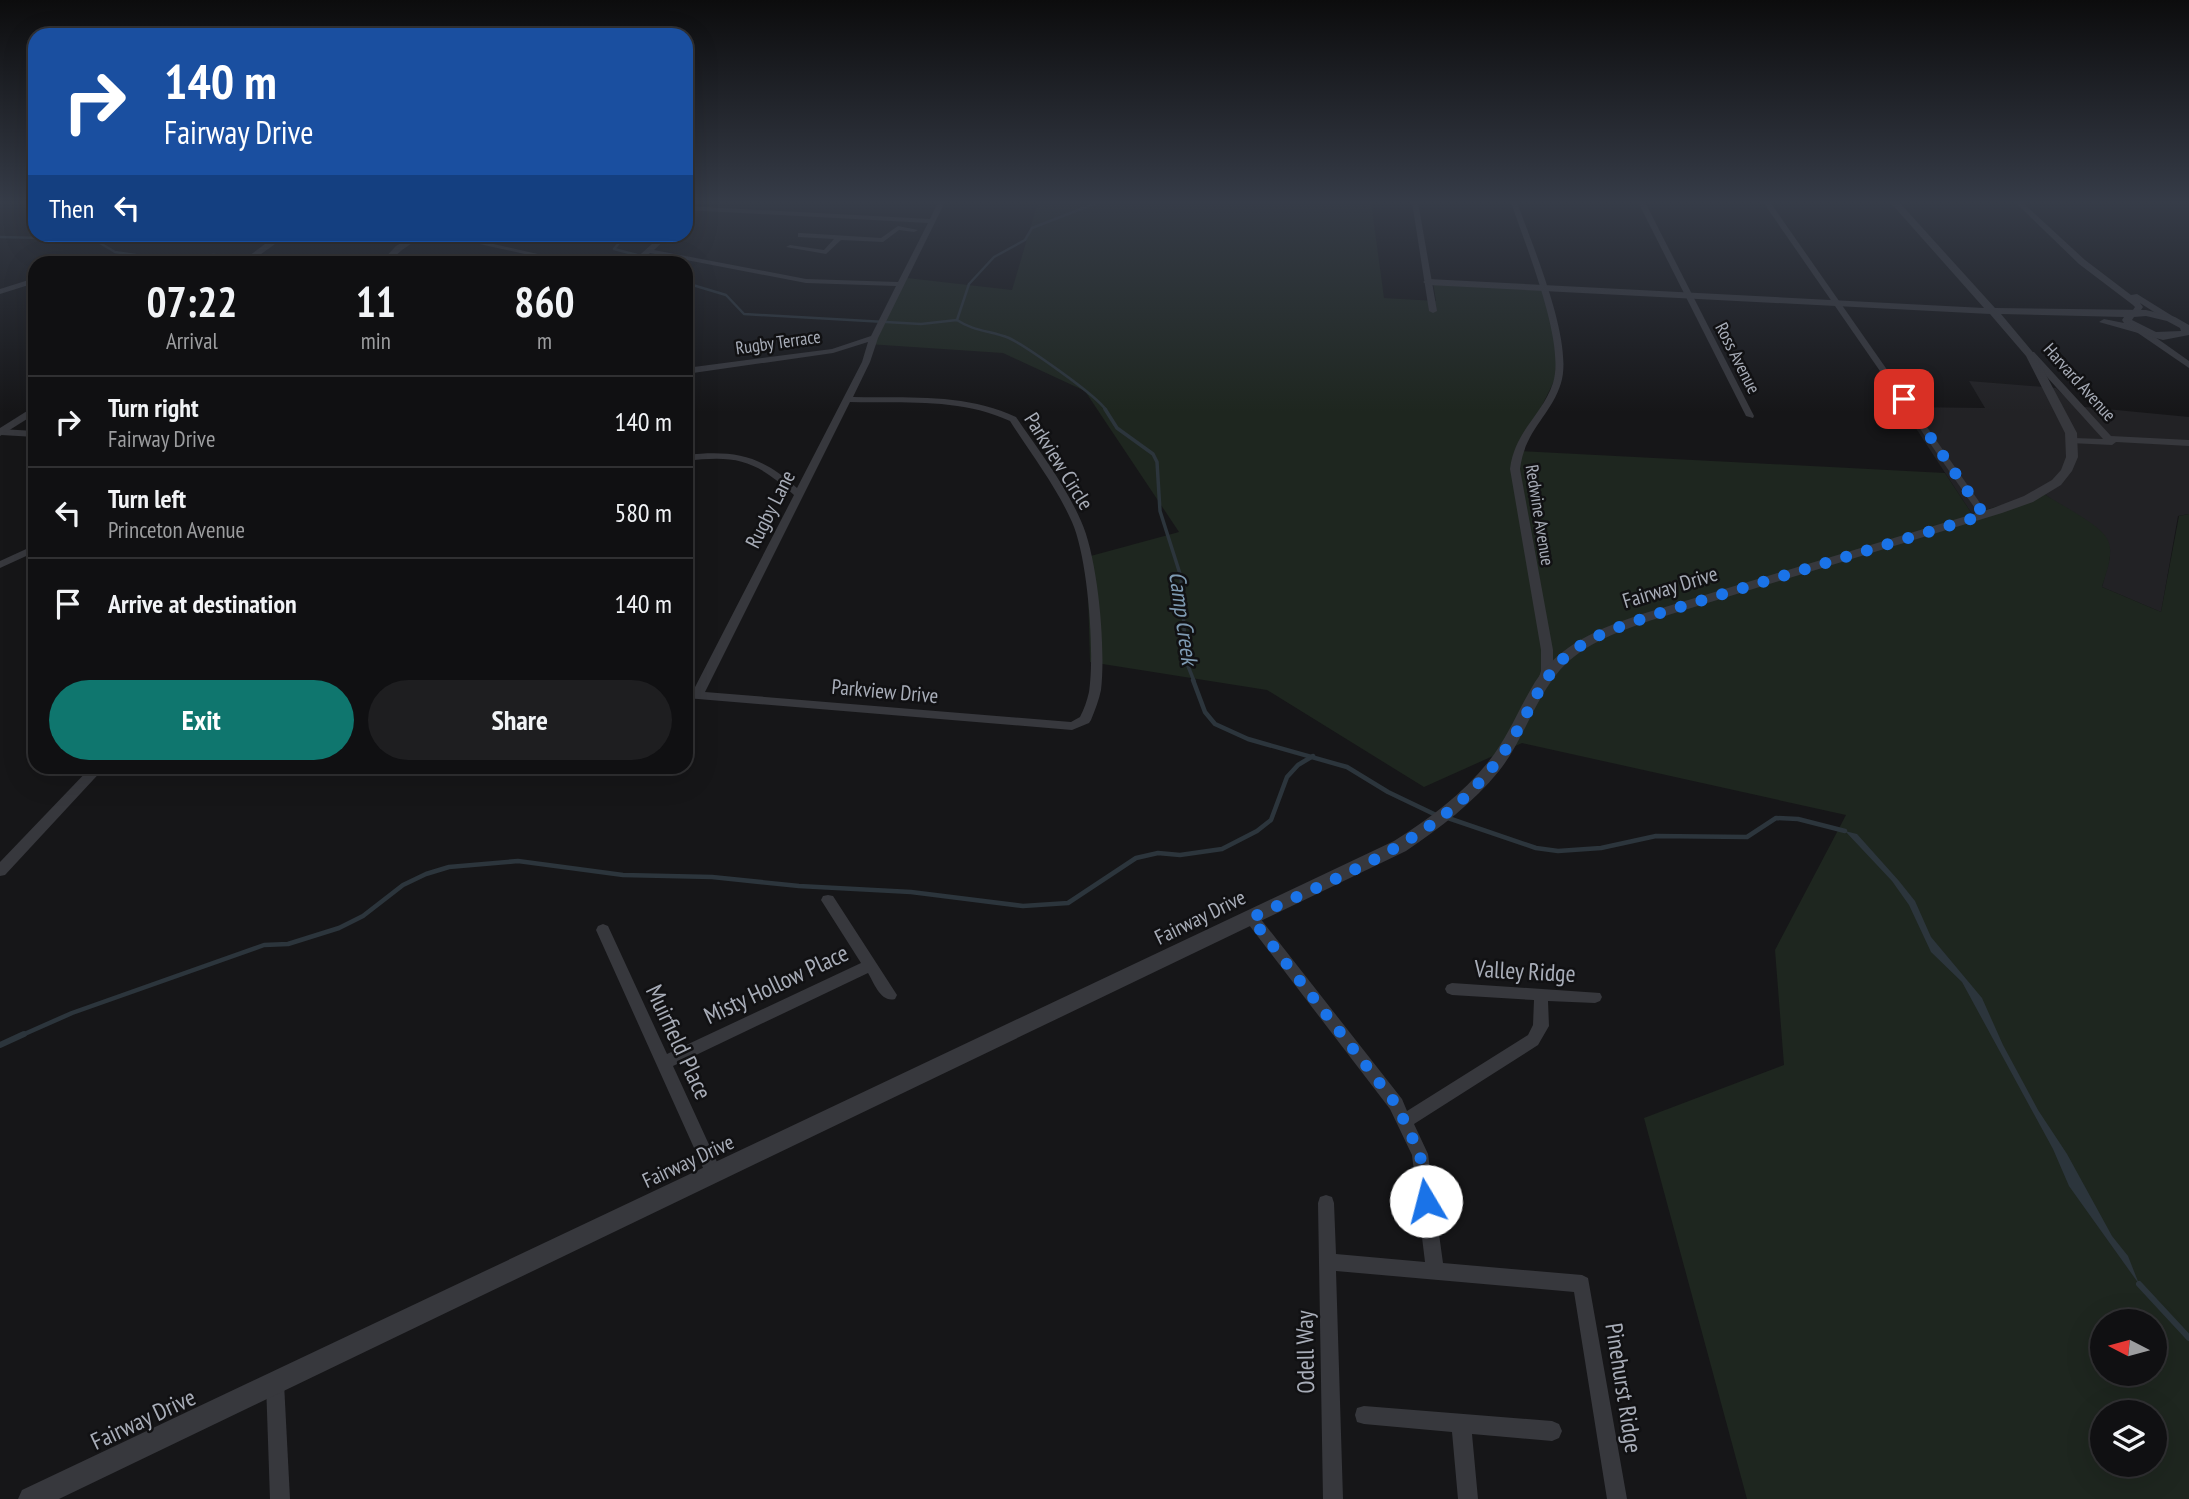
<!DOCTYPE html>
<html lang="en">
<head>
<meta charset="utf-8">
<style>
  :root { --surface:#101012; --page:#1e1e20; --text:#f1f3f6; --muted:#9c9d9f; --line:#303032; --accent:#0f766e }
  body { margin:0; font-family:"PT Sans Narrow",sans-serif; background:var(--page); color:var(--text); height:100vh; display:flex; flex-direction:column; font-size:26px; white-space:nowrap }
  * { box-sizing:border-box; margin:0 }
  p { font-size:23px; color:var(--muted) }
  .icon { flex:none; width:38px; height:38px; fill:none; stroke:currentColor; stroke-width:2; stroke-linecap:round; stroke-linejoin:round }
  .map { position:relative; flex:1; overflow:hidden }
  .sheet { position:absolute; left:28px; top:256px; width:665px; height:518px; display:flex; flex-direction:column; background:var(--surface); border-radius:21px; box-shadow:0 7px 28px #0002,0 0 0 2px var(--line) }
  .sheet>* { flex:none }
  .banner { position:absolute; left:28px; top:28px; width:665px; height:214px; border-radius:21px; box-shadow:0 7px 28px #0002,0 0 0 2px var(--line); background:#1a4fa0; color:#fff; overflow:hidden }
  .needle { width:46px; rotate:276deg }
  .controls { position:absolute; left:2090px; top:1309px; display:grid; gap:14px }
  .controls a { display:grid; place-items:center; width:77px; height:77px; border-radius:50%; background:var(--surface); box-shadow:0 7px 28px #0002,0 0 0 2px var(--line); font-size:35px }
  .pin { position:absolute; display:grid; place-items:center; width:60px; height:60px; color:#fff; margin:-30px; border-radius:14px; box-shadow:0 4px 10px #0006 }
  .me { position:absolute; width:77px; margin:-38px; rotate:352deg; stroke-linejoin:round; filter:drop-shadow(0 0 5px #0008) }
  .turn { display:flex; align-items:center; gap:24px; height:147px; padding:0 21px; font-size:32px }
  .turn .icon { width:91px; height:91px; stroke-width:2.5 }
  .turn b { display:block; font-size:49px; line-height:60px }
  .then { display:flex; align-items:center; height:66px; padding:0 21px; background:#0003; gap:14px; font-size:26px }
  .eta { display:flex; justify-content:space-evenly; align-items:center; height:119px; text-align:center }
  .eta b { font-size:42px; font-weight:600; line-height:49px }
  .cta { display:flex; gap:14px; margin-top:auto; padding:14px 21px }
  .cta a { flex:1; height:80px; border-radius:42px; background:var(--accent); color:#fff; font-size:28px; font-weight:600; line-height:80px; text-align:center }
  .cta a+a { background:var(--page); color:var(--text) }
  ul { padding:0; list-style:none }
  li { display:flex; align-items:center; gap:21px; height:91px; padding:0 21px; border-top:2px solid var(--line) }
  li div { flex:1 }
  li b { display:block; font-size:26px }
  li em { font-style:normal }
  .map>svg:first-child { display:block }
  .built { fill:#222225 }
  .green { fill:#1e261f; fill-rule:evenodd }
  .water { fill:#2c353c }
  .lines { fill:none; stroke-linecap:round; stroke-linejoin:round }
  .stream-far3 { stroke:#2c353c; stroke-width:2.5 }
  .stream-far2 { stroke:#2c353c; stroke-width:3.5 }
  .stream-far1 { stroke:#2c353c; stroke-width:4.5 }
  .stream { stroke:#2c353c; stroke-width:6 }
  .minor { fill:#37383d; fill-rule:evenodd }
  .tertiary { fill:#37383d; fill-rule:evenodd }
  .route { stroke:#1a73e8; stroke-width:12; stroke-dasharray:0 21.6 }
  .labels { text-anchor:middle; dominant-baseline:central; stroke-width:5; stroke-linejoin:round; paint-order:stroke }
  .far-street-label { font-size:18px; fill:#a8adb8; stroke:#111113 }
  .street-label { font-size:21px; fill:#a8adb8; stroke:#111113 }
  .water-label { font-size:23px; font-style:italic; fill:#7f9bb3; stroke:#111113 }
  .near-street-label { font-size:24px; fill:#a8adb8; stroke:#111113 }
</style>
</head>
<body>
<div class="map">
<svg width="2189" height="1499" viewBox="0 0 2189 1499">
  <rect width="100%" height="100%" fill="#161618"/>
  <!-- built -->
  <path class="built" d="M1969,381l87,7 19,18 114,11v97l-11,2 -17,96 -59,-25 8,-30 -51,-52 -16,-12 -71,21 -70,-107 83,1z"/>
  <!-- green -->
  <path class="green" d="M1038,202h333l13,96 52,3 -3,-19 110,5 14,65 -2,27 -35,72 425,22 27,41 71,-21c16,12 61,32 66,50 4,14 -3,30 -7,44l59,25 18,-96 10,-2v985h-442l-103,-381 140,-53 -9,-115 71,-135 -324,-72 -98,44 -157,-97 -177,-28 -3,-105 92,-25 -94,-141 -82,-38 -135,-9 39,-66 105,12zM2102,1321h52v53h-52zM2102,1412h52v53h-52z"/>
  <!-- water -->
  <path class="water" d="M1845,831l12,3 42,47 16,20 16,36 51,61 21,47 35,65 29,44 45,82 16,20 11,28 -70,-98 -16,-37 -91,-167 -31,-30 -22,-47 -17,-24z"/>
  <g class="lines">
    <!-- stream-far3 -->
    <g class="stream-far3">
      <path d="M619,234v9l-5,6 23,6"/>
      <path d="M0,237l84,2 16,4 15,9 20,3 18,7"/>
      <path d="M644,256l16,6"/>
      <path d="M174,262l39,-7 70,7"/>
      <path d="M686,283l40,12 18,19 177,10 36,-4c16,11 34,11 52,18 17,8 87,57 97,72"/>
      <path d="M957,320l12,-36 25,-27 31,-17 7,-12 67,-26"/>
    </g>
    <!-- stream-far2 -->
    <path class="stream-far2" d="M1105,409l12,19 36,26 4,8 3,49 21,66 5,84 8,20"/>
    <!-- stream-far1 -->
    <g class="stream-far1">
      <path d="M1193,680l12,32 10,12 33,15 99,28 41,25 48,23"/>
      <path d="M1448,818l88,30 22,3 43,-3 55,-12 91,1 29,-19 22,1 47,12"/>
      <path d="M20,1036l52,-23 192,-68 24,-1 51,-16 24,-12 40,-31 23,-11 23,-7 69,-6 105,14 89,2 87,9 112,6 112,14 45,-3 68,-45 22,-5 22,2 42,-6 35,-18 14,-11 16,-43 11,-12 15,-9"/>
    </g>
    <!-- stream -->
    <g class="stream">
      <path d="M0,1045l24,-11"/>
      <path d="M2139,1284l50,54"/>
    </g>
    <!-- minor -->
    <g class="minor">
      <path d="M938,202h7l-67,136 -8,24 -17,35c53,1 114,-4 163,20 23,34 49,67 65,104 17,37 25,127 20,169 -2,10 -6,20 -10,30l-2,3 -17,7 -386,-32v-8l7,1 101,-196c-39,-35 -57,-40 -108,-34v-6c48,-5 75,0 111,33l65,-126 6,-20 -35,11 -147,21v-6l146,-19 39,-13 25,-50 -90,-3 -156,-30 -10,9h-8l31,-28h8l-17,16 152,29 92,3 30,-59 -242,-13v-4l244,13zM850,402c52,1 112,-4 160,19 21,33 46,65 62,101 16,36 23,131 17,170 -2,9 -5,17 -9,25l-9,5 -366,-30z"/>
      <path d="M1412,202h6l19,109 -4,2 -4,-2z"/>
      <path d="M1511,202h6c15,43 57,139 44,181 -10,33 -36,46 -41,86l33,181v21l-5,12 -4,1 -6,-4 3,-9v-21l-31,-181c5,-39 32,-53 43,-86 13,-41 -28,-138 -42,-181z"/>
      <path d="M1638,202h7l109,214 -1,2 -7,-2z"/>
      <path d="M1763,202h7l217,311v4h-6z"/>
      <path d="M2015,202h7l63,58 46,35 6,-1 37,23v4h-6l-28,-18 3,4 -4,6 -7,2 -1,-2 4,-6 -2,-2 -54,-41z"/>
      <path d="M898,226l20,4 -4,2 -15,-2 -16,12 -42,-2 -15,14 -40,-7 4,-2 34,5 10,-11 -36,-2v-4h3l80,5z"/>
      <path d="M416,234h9l-23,16 -14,12h-7l15,-16z"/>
      <path d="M434,234h15l124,28h-12z"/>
      <path d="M35,278v5l-35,11v-5z"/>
      <path d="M2135,327h6l48,34v7l-54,-37z"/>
      <path d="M2028,352h6l77,84 78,4v6l-73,-4 -4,3 -42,-2 -2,-2 5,-3 30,1 -75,-83z"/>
      <path d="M1,429l34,2v6l-34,-2z"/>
      <path d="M35,545v7l-35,16v-7z"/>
      <path d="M92,766h14l-101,109 -5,1v-14z"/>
      <path d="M828,895l5,1 64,99 -2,4c-14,4 -21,-16 -27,-26l-195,93 49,107 -2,6 -6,2 -6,-2 -112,-249 2,-4 5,-2 5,2 59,128 194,-91 -40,-63 2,-4z"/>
      <path d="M1251,911l5,2 146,186 5,12 121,-76 5,-10 1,-25 -82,-5 -5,-2 -2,-4 2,-4 5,-2 148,10 2,4 -2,4 -5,2 -47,-2 1,25 -11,19 -124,79 14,30 15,109 139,12 6,3 39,221h-20l-33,-207 -238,-21 7,228h-20l-5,-296 2,-6 6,-2 6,2 2,6 2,51 89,8 -13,-107 -22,-46 -144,-188 -2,-4 2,-4z"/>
      <path d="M275,1374l7,2 2,7 6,116h-20l-4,-116 2,-7z"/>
      <path d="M1364,1406l188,15 7,3 3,7 -3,7 -7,3 -80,-7 6,65h-20l-6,-67 -88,-8 -7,-2 -2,-7 2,-7z"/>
    </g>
    <!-- tertiary -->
    <g class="tertiary">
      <path d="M1890,202h9l96,106 151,2 29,7 14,8v10l-26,5 -64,-18 5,-3 20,4 -2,-3 2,-3 -123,-3 35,42 41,77 1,24 -6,14 -11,14 -28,17 -31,11 -350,107c-35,12 -73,25 -96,55 -23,29 -34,67 -57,96 -26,32 -59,57 -93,80l-1347,648h-41l4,-9 1372,-649c35,-22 69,-47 95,-80 19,-24 30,-53 46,-79 25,-38 65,-54 107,-68l351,-106 31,-12 28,-16 9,-10 5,-13 -1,-24 -39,-77 -36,-42 -562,-29 -5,-3 5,-3 556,29zM2146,316l21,5 13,7 1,3 -25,1 -24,-12 2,-3z"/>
      <path d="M278,234h11l-39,28h-9z"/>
      <path d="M35,406v8l-35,22v-8z"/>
    </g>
  </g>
  <!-- sky -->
  <linearGradient id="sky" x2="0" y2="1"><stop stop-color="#0c0c0d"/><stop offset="0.49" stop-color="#363c48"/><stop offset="1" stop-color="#363c48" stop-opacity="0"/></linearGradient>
  <rect width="2189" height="412" fill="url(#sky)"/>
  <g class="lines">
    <!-- route -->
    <path class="route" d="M1426,1201l-6,-47 -24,-50 -145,-186c74,-35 153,-65 213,-120 21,-20 39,-42 53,-67 15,-26 26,-54 49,-75 24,-20 53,-29 81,-39l337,-102 -80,-116"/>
  </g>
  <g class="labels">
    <!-- far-street labels -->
    <g class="far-street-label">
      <text transform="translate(778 342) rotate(-8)">Rugby Terrace</text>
      <text transform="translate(1738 358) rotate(63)">Ross Avenue</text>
      <text transform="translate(2080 382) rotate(48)">Harvard Avenue</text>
      <text transform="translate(1540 515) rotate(81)">Redwine Avenue</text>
    </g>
    <!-- street labels -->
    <g class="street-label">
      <text transform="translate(1059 461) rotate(58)">Parkview Circle</text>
      <text transform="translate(770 509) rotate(-63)">Rugby Lane</text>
      <text transform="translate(1670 587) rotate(-17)">Fairway Drive</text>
      <text transform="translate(885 691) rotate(5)">Parkview Drive</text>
      <text transform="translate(1200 917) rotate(-26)">Fairway Drive</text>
      <text transform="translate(688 1161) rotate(-25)">Fairway Drive</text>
    </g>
    <!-- water labels -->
    <g class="water-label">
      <text transform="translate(1184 618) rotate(82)">Camp Creek</text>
    </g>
    <!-- near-street labels -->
    <g class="near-street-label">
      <text transform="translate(1525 971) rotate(3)">Valley Ridge</text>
      <text transform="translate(776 984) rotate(-25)">Misty Hollow Place</text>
      <text transform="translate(679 1042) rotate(65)">Muirfield Place</text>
      <text transform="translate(1305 1352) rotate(-91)">Odell Way</text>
      <text transform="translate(1624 1388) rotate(81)">Pinehurst Ridge</text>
      <text transform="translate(143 1419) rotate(-25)">Fairway Drive</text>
    </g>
  </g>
</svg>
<div class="controls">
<a><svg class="needle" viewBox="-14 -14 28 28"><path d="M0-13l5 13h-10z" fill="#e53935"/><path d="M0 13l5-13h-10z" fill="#9c9d9f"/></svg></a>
<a><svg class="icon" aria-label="layers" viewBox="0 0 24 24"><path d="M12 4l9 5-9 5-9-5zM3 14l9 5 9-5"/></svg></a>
</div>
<div class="pin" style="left:1904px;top:399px;background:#d93025"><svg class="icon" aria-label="arrive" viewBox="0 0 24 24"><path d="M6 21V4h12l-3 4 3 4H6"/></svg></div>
<svg class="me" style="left:1426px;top:1201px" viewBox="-20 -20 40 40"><circle r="19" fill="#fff"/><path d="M0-13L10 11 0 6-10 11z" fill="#1a73e8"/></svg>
<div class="banner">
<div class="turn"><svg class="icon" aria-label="right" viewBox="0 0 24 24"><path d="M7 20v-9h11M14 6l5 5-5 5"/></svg><div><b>140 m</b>Fairway Drive</div></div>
<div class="then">Then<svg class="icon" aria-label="left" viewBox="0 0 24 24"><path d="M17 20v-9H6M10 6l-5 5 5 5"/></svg></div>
</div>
<section class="sheet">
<div class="eta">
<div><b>07:22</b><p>Arrival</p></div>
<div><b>11</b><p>min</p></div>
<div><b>860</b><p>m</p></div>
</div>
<ul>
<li><svg class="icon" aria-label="right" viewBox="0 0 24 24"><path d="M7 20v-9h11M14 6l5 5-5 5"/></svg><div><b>Turn right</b><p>Fairway Drive</p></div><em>140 m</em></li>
<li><svg class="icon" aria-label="left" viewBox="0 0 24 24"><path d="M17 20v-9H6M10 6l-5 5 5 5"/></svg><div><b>Turn left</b><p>Princeton Avenue</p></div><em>580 m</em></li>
<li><svg class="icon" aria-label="arrive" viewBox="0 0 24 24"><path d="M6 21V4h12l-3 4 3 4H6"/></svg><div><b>Arrive at destination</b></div><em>140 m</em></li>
</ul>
<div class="cta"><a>Exit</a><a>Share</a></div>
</section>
</div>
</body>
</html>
